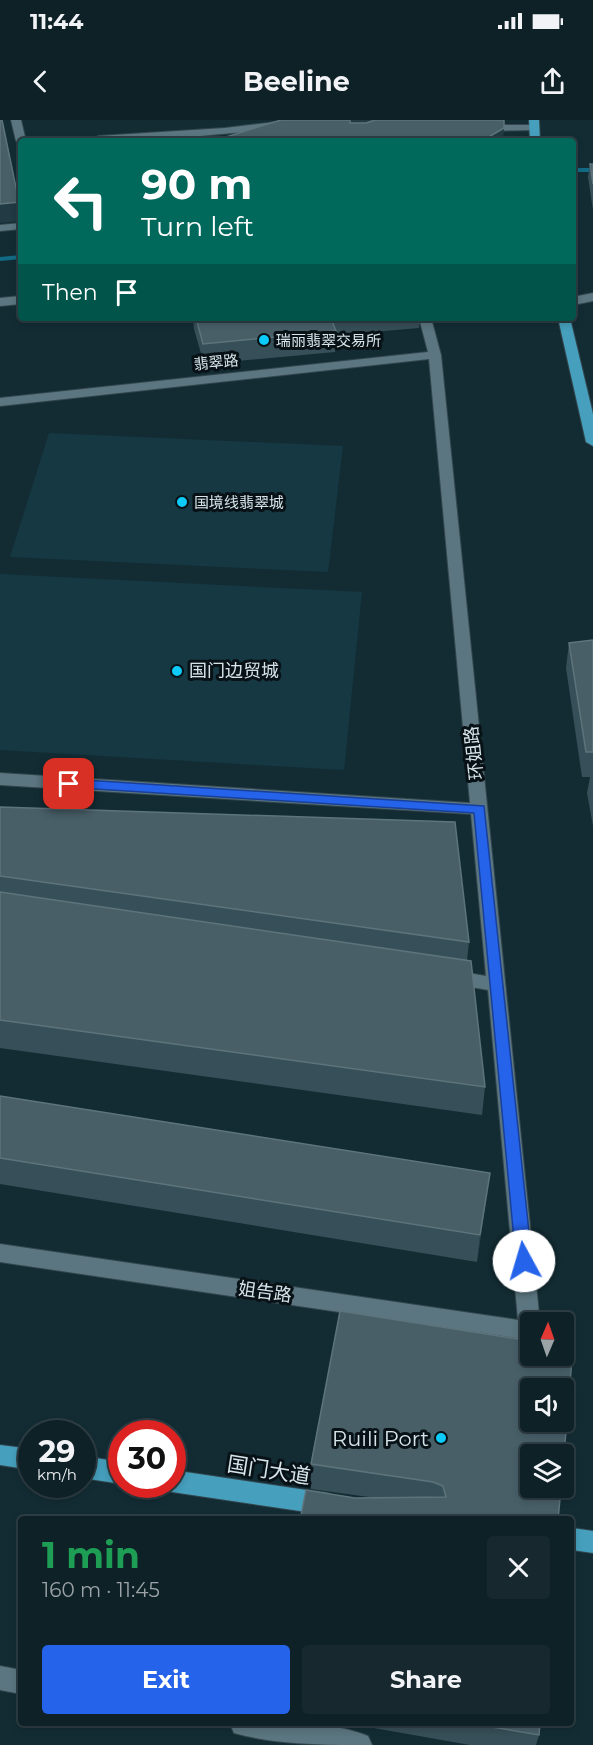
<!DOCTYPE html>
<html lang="en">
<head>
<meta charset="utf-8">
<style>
  :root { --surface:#0e2127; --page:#17292f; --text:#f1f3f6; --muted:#9ba3a7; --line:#2e3e44; --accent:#2563eb }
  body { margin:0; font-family:Montserrat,"Noto Sans SC",sans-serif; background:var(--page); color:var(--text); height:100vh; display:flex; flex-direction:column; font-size:22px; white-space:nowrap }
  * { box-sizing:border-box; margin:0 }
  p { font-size:20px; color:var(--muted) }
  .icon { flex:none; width:33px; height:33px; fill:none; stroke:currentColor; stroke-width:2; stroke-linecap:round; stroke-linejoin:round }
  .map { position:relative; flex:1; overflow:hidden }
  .panel { position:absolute; left:18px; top:1396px; width:556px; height:210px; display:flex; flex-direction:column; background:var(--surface); border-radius:6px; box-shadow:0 3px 9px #0003,0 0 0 2px var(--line) }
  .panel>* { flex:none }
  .top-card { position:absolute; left:18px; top:18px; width:558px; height:183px; border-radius:6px; box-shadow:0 3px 9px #0003,0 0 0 2px var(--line); background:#00695c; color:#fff; overflow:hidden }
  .needle { width:39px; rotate:2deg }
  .tools { position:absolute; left:520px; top:1192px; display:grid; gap:12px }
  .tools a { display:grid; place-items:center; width:54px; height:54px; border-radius:6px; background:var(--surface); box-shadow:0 3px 9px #0003,0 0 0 2px var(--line); font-size:30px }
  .speed { position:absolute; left:18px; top:1300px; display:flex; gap:12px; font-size:30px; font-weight:700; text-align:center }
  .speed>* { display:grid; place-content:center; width:78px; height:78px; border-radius:50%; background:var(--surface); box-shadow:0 3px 9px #0003,0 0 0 2px var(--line); line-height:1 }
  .speed small { font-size:15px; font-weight:400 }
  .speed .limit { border:9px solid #d22; background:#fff; color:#111 }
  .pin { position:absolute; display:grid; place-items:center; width:51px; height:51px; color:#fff; margin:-26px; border-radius:12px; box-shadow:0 3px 9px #0006 }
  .me { position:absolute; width:66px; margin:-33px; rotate:354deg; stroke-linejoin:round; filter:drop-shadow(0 0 4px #0008) }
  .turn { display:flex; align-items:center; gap:21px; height:126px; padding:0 24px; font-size:27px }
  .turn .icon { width:78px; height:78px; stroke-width:2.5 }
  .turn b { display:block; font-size:42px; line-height:51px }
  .then { display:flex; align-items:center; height:57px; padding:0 24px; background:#0003; gap:12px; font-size:22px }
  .round { display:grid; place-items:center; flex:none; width:63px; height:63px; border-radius:6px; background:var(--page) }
  .summary { display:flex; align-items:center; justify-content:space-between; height:102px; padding:0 24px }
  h1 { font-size:36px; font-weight:700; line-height:45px; color:#1e9e55 }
  .cta { display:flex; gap:12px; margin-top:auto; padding:12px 24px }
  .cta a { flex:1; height:69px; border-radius:6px; background:var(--accent); color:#fff; font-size:24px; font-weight:700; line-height:69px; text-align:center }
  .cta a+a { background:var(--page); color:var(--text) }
  .status { display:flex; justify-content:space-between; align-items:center; height:42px; padding:0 30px; background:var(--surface); direction:ltr }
  .status svg { height:16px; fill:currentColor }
  header { display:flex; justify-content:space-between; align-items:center; height:78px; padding:0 24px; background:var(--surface); font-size:27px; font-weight:700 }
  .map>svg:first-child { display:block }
  .built { fill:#163843 }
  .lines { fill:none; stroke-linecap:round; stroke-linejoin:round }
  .stream { fill:#126b84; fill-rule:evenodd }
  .minor-casing { stroke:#33464d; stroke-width:2 }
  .highway-casing { stroke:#33464d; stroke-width:2 }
  .minor { fill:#5b7680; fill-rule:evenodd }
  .highway { fill:#459fbd; fill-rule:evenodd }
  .wall { fill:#374f58 }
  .shaded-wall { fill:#213a43 }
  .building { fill:#485f68; stroke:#5e747c; stroke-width:1.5; fill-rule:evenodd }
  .route { fill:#2563eb; stroke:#184099; stroke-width:1.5 }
  .poi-dot { fill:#0ccafa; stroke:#081216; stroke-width:2 }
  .labels { text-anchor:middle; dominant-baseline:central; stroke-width:6; stroke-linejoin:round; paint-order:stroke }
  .far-poi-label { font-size:15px; fill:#d6e4ea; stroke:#081216; text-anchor:start }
  .far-street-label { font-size:15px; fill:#d6e4ea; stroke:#081216 }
  .poi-label { font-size:18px; fill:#d6e4ea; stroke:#081216; text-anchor:start }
  .street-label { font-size:18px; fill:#d6e4ea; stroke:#081216 }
  .near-poi-label { font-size:21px; fill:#d6e4ea; stroke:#081216; text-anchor:end }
  .near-street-label { font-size:21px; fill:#d6e4ea; stroke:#081216 }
</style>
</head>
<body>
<div class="status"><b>11:44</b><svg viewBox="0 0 49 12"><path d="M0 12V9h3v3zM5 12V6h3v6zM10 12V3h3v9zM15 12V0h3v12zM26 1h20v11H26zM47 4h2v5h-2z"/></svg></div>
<header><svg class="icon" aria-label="back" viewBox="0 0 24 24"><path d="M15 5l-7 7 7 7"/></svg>Beeline<svg class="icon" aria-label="share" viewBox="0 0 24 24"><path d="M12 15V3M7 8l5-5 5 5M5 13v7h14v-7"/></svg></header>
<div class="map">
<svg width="593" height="1625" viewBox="0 0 593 1625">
  <rect width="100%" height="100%" fill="#132c34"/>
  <!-- built -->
  <g class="built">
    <path d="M49,313l294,13 -15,126 -318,-15z"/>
    <path d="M0,454l362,18 -18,178 -344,-20z"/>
  </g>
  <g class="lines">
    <!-- stream -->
    <g class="stream">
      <rect x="573" y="48" width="20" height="4"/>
      <path d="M21,135v4l-21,2v-4z"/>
    </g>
    <defs>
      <g id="minor">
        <path d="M11,0h10l5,21h-5v3l-5,-3z"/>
        <path d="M293,0h33l-5,3c-75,9 -151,18 -227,18l-1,-2 5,-3 127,-8z"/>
        <path d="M534,5l4,1v4l-56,1 -5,-3 5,-3z"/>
        <path d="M21,103v6l-21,2v-6z"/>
        <path d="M593,173v8l-20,4v-8z"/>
        <path d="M21,176v8l-21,2v-8z"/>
        <path d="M419,198h12l10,37 99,968h-9l-1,17 -530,-78v-18l518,76 -30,-330 -45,-8 -2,-5 2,-5 7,-2 36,6 -15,-162 -471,-29v-12l470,30 -41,-444 -429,47v-8l428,-46z"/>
        <path d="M0,1546l21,4v24l-21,-4z"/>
        <path d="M230,1604c38,-4 103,-3 138,12l4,9c-45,0 -96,0 -138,-12z"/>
      </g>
      <g id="highway">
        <path d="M529,0h10l1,21h-10z"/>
        <path d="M558,198h12l23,96v32l-7,-4z"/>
        <path d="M0,1325l32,4v21l-32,-5z"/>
        <path d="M82,1336l40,6v22l-40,-6z"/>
        <path d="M172,1350l155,23 8,3 4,8 -4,8 -8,3 -155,-23 -8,-3 -2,-4h10z"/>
        <path d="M572,1408l21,3v22l-21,-3z"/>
      </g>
    </defs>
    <!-- minor casing -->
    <use href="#minor" class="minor-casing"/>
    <!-- highway casing -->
    <use href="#highway" class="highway-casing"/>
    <!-- minor -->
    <use href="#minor" class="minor"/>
    <!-- highway -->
    <use href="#highway" class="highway"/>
  </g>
  <!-- wall -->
  <g class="wall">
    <path d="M590,44h3v46l-5,-33z"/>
    <path d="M193,198h227l-1,10 -83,7 -1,17 -131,12 -10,-35z"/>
    <path d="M593,520v186l-6,-33 3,-16h-8l-16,-109 3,-25z"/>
    <path d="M0,687l469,135 -2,18 18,127 -3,28 -482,-67z"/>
    <path d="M0,976l486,104 -9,62 -477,-78z"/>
    <path d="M340,1191l218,209 -189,-23 -58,-8v-25z"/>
    <path d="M351,1604h189l-1,11 -3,10h-66z"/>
  </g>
  <!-- shaded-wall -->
  <g class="shaded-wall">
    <path d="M349,0h24l-1,9 -23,10z"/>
    <path d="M504,8l-1,13h-21z"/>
    <path d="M19,82l2,19 -21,2v-19z"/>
    <path d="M490,1053l-4,27 -9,62 3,-27z"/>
  </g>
  <!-- building -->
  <g class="building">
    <path d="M0,0h2l17,82 -19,2z"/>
    <path d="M281,0h69v3h16l9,-3h129v8l-22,13h-269z"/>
    <path d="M590,44h3v20z"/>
    <path d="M196,198h135l5,13 -133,13z"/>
    <path d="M593,520v112h-7l-17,-109z"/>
    <path d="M0,687l455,15 14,120 -469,-66z"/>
    <path d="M0,772l471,69 14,126 -485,-67z"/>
    <path d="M0,976l490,77 -10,62 -480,-77z"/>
    <path d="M340,1191l191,30v15h33v-10l9,1 -9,108h-33v33h30l-3,32h-258l6,-30 49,8 91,-1 -3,-11 -10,-4 -122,-18zM531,1269h33v33h-33z"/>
    <path d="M474,1604h66l-1,11z"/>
  </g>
  <!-- route -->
  <path class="route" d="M69,659l415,27 48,455 -3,5 -5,2 -6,-2 -2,-5 -42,-448 -410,-26 -2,-3 2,-3z"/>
  <!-- markers -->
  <g class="poi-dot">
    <circle cx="264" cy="220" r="6"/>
    <circle cx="182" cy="382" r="6"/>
    <circle cx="177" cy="551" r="6"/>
    <circle cx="441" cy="1318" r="6"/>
  </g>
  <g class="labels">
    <!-- far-poi labels -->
    <g class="far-poi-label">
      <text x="276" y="220">瑞丽翡翠交易所</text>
      <text x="194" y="382">国境线翡翠城</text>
    </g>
    <!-- far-street labels -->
    <g class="far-street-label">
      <text transform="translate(216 242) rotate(-6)">翡翠路</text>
    </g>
    <!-- poi labels -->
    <g class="poi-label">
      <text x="189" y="551">国门边贸城</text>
    </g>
    <!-- street labels -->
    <g class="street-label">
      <text transform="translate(474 633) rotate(-96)">环姐路</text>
      <text transform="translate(265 1172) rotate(8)">姐告路</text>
    </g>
    <!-- near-poi labels -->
    <g class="near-poi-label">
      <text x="429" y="1318">Ruili Port</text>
    </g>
    <!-- near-street labels -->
    <g class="near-street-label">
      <text transform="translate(269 1350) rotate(9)">国门大道</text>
    </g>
  </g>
</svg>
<div class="tools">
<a><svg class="needle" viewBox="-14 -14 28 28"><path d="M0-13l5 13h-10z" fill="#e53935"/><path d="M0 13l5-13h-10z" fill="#9ba3a7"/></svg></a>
<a><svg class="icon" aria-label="sound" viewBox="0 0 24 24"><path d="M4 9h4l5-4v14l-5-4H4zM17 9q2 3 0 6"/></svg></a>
<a><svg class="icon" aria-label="layers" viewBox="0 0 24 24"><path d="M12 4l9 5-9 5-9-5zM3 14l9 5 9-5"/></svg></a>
</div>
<div class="speed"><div>29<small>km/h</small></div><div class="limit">30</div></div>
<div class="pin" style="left:69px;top:664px;background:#d93025"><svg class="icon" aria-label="arrive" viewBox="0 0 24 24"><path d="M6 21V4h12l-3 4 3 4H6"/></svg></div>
<svg class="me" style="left:524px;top:1141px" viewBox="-20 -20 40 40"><circle r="19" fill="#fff"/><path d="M0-13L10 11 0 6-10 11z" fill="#2563eb"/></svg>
<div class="top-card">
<div class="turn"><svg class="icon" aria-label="left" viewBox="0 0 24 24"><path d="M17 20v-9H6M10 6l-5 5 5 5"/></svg><div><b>90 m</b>Turn left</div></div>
<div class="then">Then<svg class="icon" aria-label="arrive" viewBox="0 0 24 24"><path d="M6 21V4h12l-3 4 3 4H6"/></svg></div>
</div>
<section class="panel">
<div class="summary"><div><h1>1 min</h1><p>160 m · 11:45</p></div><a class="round"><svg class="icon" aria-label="close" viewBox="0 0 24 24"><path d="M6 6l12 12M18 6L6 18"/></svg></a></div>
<div class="cta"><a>Exit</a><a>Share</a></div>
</section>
</div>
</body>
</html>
